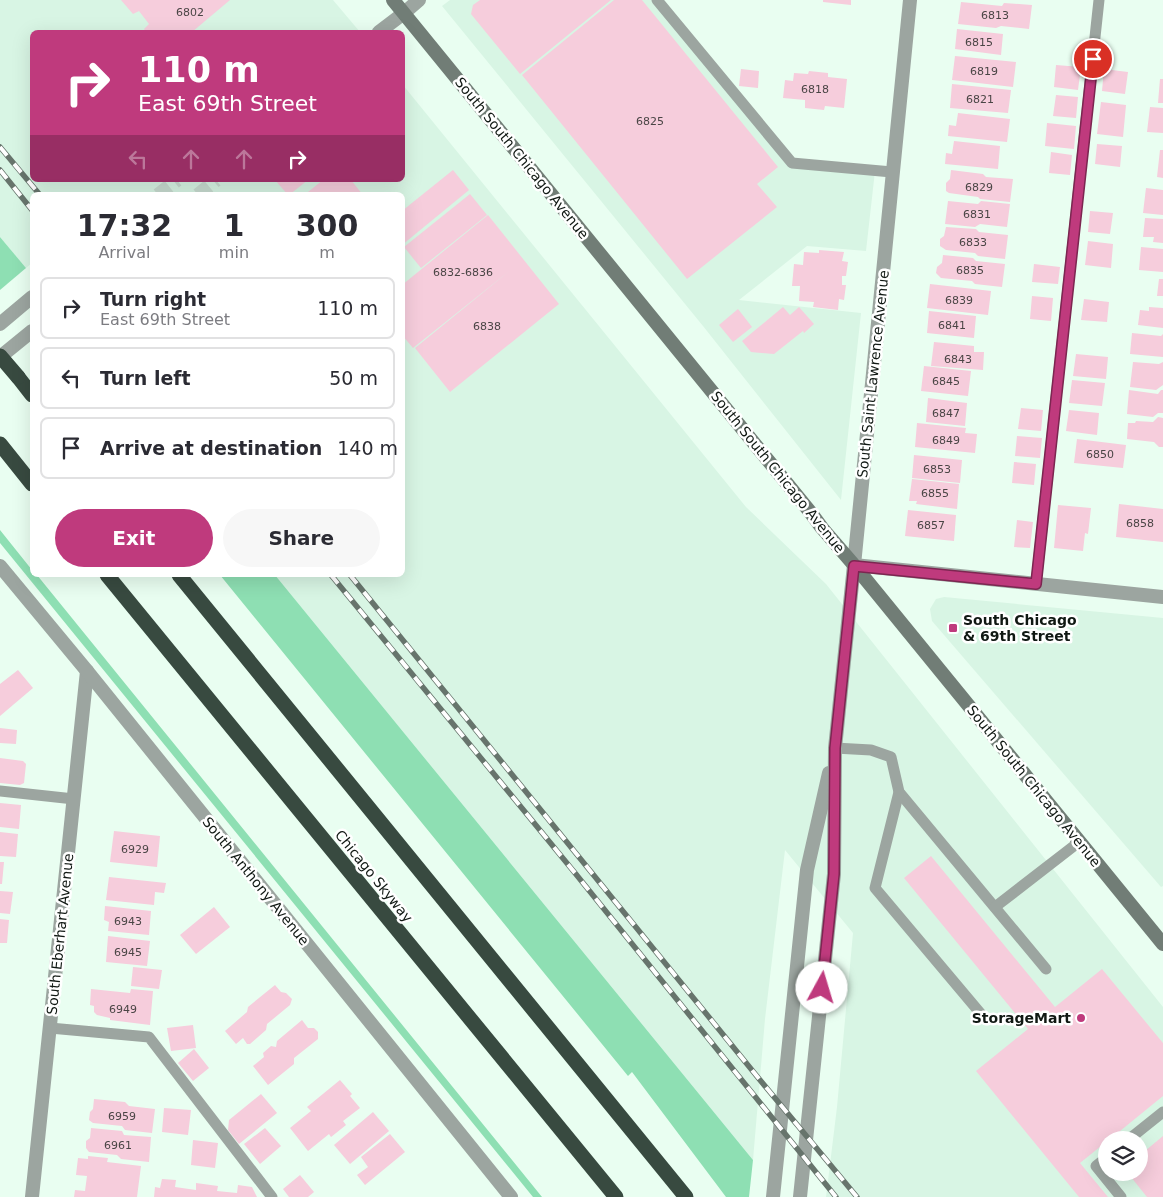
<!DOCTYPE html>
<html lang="en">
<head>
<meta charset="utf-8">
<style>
  :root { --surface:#fff; --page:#f7f7f7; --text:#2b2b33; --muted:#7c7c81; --line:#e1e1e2; --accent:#bf3a7d }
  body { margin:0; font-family:"DejaVu Sans",sans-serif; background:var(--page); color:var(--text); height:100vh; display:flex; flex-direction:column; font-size:19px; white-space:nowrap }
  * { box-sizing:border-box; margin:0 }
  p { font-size:16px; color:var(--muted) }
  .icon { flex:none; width:28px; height:28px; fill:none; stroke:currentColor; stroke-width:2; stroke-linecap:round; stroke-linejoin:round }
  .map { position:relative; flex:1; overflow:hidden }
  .sheet { position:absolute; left:30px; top:192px; width:375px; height:385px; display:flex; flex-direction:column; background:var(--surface); border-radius:8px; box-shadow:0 5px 20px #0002 }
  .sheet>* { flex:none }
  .hud { position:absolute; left:30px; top:30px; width:375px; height:152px; border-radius:8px; box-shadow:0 5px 20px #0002; background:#bf3a7d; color:#fff; overflow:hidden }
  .buttons { position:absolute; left:1098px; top:1131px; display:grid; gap:10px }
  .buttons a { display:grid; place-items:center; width:50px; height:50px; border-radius:50%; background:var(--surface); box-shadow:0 5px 20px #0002; font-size:25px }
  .pin { position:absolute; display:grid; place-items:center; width:42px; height:42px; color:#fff; margin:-21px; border:2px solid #fff; border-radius:50%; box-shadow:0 1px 5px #0007 }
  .me { position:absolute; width:55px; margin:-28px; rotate:6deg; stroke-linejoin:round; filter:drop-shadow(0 0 4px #0008) }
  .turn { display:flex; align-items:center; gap:18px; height:105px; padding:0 25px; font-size:22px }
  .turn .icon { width:65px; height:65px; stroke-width:2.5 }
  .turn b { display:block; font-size:35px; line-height:42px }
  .lanes { display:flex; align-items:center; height:48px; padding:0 25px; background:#0003; justify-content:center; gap:25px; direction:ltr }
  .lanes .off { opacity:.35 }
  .eta { display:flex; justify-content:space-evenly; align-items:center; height:85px; text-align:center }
  .eta b { font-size:30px; font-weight:800; line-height:35px }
  .cta { display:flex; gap:10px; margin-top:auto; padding:10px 25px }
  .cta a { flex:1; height:58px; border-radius:30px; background:var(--accent); color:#fff; font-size:20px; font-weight:800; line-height:58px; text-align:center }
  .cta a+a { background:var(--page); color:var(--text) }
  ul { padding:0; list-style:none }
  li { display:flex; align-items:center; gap:15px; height:62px; margin:0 10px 8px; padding:0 15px; border:2px solid var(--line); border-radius:8px }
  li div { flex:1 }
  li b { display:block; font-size:19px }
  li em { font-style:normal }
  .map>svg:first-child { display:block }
  .built { fill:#d8f5e4; fill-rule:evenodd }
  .green { fill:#8edfb3 }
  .building { fill:#f6cddc }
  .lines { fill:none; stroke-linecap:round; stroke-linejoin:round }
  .tertiary-tunnel { stroke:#c8dcd0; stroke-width:14; stroke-dasharray:14 7; stroke-linecap:butt }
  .service { stroke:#9ca5a0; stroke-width:11 }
  .minor { stroke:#9ca5a0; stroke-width:14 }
  .tertiary { stroke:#9ca5a0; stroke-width:14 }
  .secondary { stroke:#717d76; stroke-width:14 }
  .motorway { stroke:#384a40; stroke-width:15 }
  .rail-casing { stroke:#67746c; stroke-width:5.5 }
  .rail { stroke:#fff; stroke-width:4; stroke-dasharray:11; stroke-linecap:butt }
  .motorway-bridge { stroke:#384a40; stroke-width:15 }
  .route-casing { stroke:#7c2651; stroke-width:12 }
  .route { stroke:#bf3a7d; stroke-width:9 }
  .poi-dot { fill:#bf3a7d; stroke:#fff; stroke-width:2 }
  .labels { text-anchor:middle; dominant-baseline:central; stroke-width:5; stroke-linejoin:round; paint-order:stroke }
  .number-label { font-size:11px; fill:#4a4545 }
  .street-label { font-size:14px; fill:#101813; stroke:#fff }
  .poi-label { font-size:14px; font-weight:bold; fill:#101813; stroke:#fff; text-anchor:start }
</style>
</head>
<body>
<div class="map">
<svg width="1163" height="1197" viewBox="0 0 1163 1197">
  <rect width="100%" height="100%" fill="#e9fef1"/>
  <!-- built -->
  <g class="built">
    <path d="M0,0h333l27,32h-328v148h370l1,-95 343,422 80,77 337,423v190h-337l11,-90 16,-174 -68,-83 -20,169 -12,141 -478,-585h127v-380h-370v68l-6,5 -26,-31zM1106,1140h33v32h-33z"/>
    <path d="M450,0h207l135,163 83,8 -9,80 -59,-5 -68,54 122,13 -20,187 -138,-174 -261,-320z"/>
    <path d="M944,597l219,21v268l-2,1 -229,-266 -2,-12 6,-10z"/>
  </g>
  <!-- green -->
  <g class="green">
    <path d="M0,237l26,31 -26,22z"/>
    <path d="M0,530l32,40v5h5l505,622h-9l-533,-654z"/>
    <path d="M220,575h55l478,585 -4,37h-23l-94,-125 -4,4z"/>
  </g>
  <!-- building -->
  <g class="building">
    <path d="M121,0h109l-38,32h-46l-2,-3 5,-5 -10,-13 -6,3z"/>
    <path d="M480,0h131l-91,74 -49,-60 2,-9z"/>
    <path d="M614,0h28l136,167 -21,17 20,23 -90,72 -165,-204z"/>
    <path d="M823,0h28v5l-28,-3z"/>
    <path d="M961,2l41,4 2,-3 28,2 -3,24 -28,-3 -5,2 -38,-4z"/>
    <path d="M957,29l46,5 -2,21 -46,-6z"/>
    <path d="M955,56l61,6 -3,25 -61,-7z"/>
    <path d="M1056,65l25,2 -3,23 -24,-3z"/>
    <path d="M741,69l18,2 -1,17 -19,-2z"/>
    <path d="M1104,69l24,3 -3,22 -23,-3z"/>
    <path d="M809,71l19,2v4l19,2 -3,29 -19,-2 -1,4 -19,-2v-8l-22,-2 2,-18 8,1 1,-8 14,1z"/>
    <path d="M1160,79h3v24h-5z"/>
    <path d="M952,84l59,6 -3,23 -58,-5z"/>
    <path d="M1056,95l22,2 -2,21 -23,-2z"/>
    <path d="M1101,102l25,3 -3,32 -26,-3z"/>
    <path d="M1150,107l13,1v25l-16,-1z"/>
    <path d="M958,113l52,6 -3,23 -59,-6 1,-11 7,1z"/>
    <path d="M1047,123l29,3 -2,23 -29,-3z"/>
    <path d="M954,141l46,5 -2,23 -53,-5 1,-11 6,1z"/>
    <path d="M1097,144l25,2 -2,21 -25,-3z"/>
    <path d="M1160,150h3v28l-6,-1z"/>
    <path d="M1051,152l21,3 -2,20 -21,-2z"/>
    <path d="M453,170l16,20 -67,55v-34z"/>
    <path d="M951,170l32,4 3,3 27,2 -3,23 -30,-3 -2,-2 -29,-4 -3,-2v-8l4,-4z"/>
    <path d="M275,180h33l-19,15h-1z"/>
    <path d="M323,180h28l12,15h-53l-2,-3z"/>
    <path d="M1146,188l17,2v25l-20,-2z"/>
    <path d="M470,194l17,21 -66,53 -17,-21z"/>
    <path d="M948,201l30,3 3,-3 29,3 -3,23 -27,-3 -5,3 -30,-3z"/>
    <path d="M1090,211l23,2 -3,21 -22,-2z"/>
    <path d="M488,215l71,89 -109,88 -35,-44 98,-80 -100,80 -11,-13v-50z"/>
    <path d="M1145,218l18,1v24l-10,-1 1,-5h-11z"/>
    <path d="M946,227l30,2 3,3 29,3 -3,24 -27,-3 -3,-3 -29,-3 -6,-4v-7l4,-3z"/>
    <path d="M1088,241l25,3 -2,24 -26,-3z"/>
    <path d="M1141,247l22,2v23l-24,-2z"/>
    <path d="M819,250l25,2 -2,9 6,1 -2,14h-4v9h4l-2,15 -5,-1 -1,11 -25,-3 1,-5 -15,-1 1,-15h-8l2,-22 9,1 1,-13 15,1z"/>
    <path d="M943,255l30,3 3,3 29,3 -3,23 -27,-3 -3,-3 -31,-3 -5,-5 1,-6 5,-4z"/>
    <path d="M1034,264l26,3 -2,17 -26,-2z"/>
    <path d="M1159,279h4v17h-6z"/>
    <path d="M930,284l61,7 -3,24 -61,-7z"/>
    <path d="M1032,296l21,2 -2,23 -21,-2z"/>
    <path d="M1084,299l25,3 -2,20 -26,-2z"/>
    <path d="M783,307l7,8 9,-8 15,17 -10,9 -1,-2 -29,23 -23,-2 -9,-11z"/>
    <path d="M1149,307l14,1v20l-25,-3 2,-15 9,1z"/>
    <path d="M738,309l14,18 -19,15 -14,-17z"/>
    <path d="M929,311l47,5 -2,22 -47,-5z"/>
    <path d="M1132,333l29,3 2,-2v23l-33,-3z"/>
    <path d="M934,342l40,4v6h10l-1,18 -52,-4z"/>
    <path d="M1076,354l32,3 -2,22 -33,-3z"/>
    <path d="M1133,362l26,2 4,-2v23l-7,5 -26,-3z"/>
    <path d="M924,366l47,5 -3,25 -47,-5z"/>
    <path d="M1072,380l33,3 -3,23 -33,-3z"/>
    <path d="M1129,390l29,4 3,-4h2v23h-5l-5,4 -26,-3z"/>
    <path d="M928,398l39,5 -2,23 -39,-4z"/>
    <path d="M1021,408l22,2 -2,21 -23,-2z"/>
    <path d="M1069,410l30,3 -2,22 -31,-4z"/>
    <path d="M1158,417l5,1v29h-4l-5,-5 -27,-3 1,-16h7l1,-2 17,1z"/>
    <path d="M917,423l49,5 -1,5 12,1 -2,19 -60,-6z"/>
    <path d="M1017,436l25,2 -2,20 -25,-2z"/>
    <path d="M1077,439l49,6 -3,23 -49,-5z"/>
    <path d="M914,455l48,5 -2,23 -48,-5z"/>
    <path d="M1014,462l22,2 -2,21 -22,-2z"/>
    <path d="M912,479l47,5 -2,25 -41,-5 1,-3h-8z"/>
    <path d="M1119,504l44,5v33l-47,-5z"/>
    <path d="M1058,505l33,3 -3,26 -3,-1 -2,18 -29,-3z"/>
    <path d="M908,510l48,5 -2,26 -49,-5z"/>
    <path d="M1017,520l16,2 -3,26 -16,-1z"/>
    <path d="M18,670l15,18 -33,28v-32z"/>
    <path d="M0,728l17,2 -1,14 -16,-1z"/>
    <path d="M0,758l23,3 3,3 -2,19 -4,2 -20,-2z"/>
    <path d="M0,803l21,2 -2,24 -19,-2z"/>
    <path d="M114,831l46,5 -3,31 -47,-5z"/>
    <path d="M0,832l18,2 -2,23 -16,-1z"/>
    <path d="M931,856l124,151 47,-38 61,74v53l-54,44h-3v2l-26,21 28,34h-29l-103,-126 52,-42 -124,-151z"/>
    <path d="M0,862h4l-2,22h-2z"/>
    <path d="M109,877l57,6 -2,10 -9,-1 -1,13 -48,-5z"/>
    <path d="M0,891l13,1 -3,22 -10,-1z"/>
    <path d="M105,906l46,5 -2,24 -41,-4 1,-9 -5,-2z"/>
    <path d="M214,907l16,20 -34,27 -16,-19z"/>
    <path d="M0,919l9,1 -2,23h-7z"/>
    <path d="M108,936l42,5 -3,25 -41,-4z"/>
    <path d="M133,967l29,3 -3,19 -28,-3z"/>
    <path d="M275,985l6,7 5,1 6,6 -2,6 -23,19 -1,6 -16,14h-3l-4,-6 -7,6 -11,-13 22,-19 1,-5z"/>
    <path d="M91,989l39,4 1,-4 22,2 -3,34 -40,-5v-2l-13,-3 -3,-3v-6l-4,-1z"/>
    <path d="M302,1020l6,8h6l4,4v7l-24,19v6l-26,21 -15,-19 11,-9 -1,-4 8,-7 5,1 1,-6z"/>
    <path d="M193,1025l3,23 -25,3 -4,-23z"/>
    <path d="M194,1049l15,19 -16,13 -15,-18z"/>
    <path d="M340,1080l12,14 -2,2 10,12 -17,13 3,4 -15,12 -2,-3 -21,17 -18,-23 21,-17 -4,-4z"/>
    <path d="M261,1094l16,19 -38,31 -11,-14 1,-10z"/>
    <path d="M94,1099l31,3 4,4 26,3 -3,24 -27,-3 -3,-4 -29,-3 -4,-3 1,-8 3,-3z"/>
    <path d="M164,1108l27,2 -3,25 -26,-3z"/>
    <path d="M373,1112l16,19 -39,33 -16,-19z"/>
    <path d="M91,1128l31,3 2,4 27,2 -2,25 -28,-3 -4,-4 -28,-3 -3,-4v-7l4,-3z"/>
    <path d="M265,1128l16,18 -21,18 -16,-20z"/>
    <path d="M390,1134l15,18 -40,33 -8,-10 11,-8 -7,-10z"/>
    <path d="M1163,1136v61h-16l-20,-25h12v-16z"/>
    <path d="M193,1140l25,3 -3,25 -24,-3z"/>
    <path d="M88,1156l20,2 -1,4 34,4 -4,31h-63l1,-7 10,1 2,-15 -11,-1 2,-17 10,1z"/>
    <path d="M300,1175l14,17 -6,5h-19l-6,-8z"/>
    <path d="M162,1179l14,1 -1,7 21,3v-7l22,3 -1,5 20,2 1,-8 14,2 5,10h-103l1,-10 5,1z"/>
  </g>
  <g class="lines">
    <!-- tertiary-tunnel -->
    <g class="tertiary-tunnel">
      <path d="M158,195l19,-15"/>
      <path d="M198,195l18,-15"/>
    </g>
    <!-- service -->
    <g class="service">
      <path d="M657,0l135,163 100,9"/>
      <path d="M1036,584l63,-584"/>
      <path d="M835,748l36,2 20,7 8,35 147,177"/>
      <path d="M0,791l74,8"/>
      <path d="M899,792l-24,96 106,126"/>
      <path d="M995,907l84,-65"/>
      <path d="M50,1028l99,9 123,160"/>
      <path d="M1128,1140l35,-28"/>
      <path d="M1106,1158l-10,8 25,31"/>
    </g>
    <!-- minor -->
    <g class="minor">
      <path d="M910,0l-56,565 309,32"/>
      <path d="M404,13l15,-13"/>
      <path d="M32,1197l55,-526"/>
    </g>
    <!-- tertiary -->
    <g class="tertiary">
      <path d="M379,32l25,-19"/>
      <path d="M0,324l32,-27"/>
      <path d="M0,357l32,-26"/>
      <path d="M0,566l87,105 424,526"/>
      <path d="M773,1197l34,-327 22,-97"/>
      <path d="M800,1197l34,-323 1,-126 19,-183"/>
    </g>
    <!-- secondary -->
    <path class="secondary" d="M393,0l418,513 11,15 32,37 309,379"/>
    <!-- motorway -->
    <g class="motorway">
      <path d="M18,377l14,18"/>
      <path d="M0,444l32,40"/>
      <path d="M107,575l509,622"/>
      <path d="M179,575l507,622"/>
    </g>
    <defs>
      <g id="rail">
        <path d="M0,147l40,48"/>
        <path d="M0,170l32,40"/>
        <path d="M331,575l244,298 261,324"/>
        <path d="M350,575l410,505 97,117"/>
      </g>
    </defs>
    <!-- rail casing -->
    <use href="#rail" class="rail-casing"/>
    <!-- rail -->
    <use href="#rail" class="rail"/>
    <!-- motorway-bridge -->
    <path class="motorway-bridge" d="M0,356l18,21"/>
  </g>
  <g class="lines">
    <defs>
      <path id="route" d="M822,988l12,-114 1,-126 19,-182 182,18 57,-525"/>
    </defs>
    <!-- route casing -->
    <use href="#route" class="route-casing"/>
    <!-- route -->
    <use href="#route" class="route"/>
  </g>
  <!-- markers -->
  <g class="poi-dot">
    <rect x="948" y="623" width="10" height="10" rx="2.5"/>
    <circle cx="1081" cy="1018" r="5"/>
  </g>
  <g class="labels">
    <!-- number labels -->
    <g class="number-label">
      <text x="190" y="12">6802</text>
      <text x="995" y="15">6813</text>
      <text x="979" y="42">6815</text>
      <text x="984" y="71">6819</text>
      <text x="815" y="89">6818</text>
      <text x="980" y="99">6821</text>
      <text x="650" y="121">6825</text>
      <text x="979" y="187">6829</text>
      <text x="977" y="214">6831</text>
      <text x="973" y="242">6833</text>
      <text x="970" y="270">6835</text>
      <text x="463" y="272">6832-6836</text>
      <text x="959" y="300">6839</text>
      <text x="952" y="325">6841</text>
      <text x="487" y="326">6838</text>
      <text x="958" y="359">6843</text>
      <text x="946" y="381">6845</text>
      <text x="946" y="413">6847</text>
      <text x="946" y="440">6849</text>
      <text x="1100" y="454">6850</text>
      <text x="937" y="469">6853</text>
      <text x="935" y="493">6855</text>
      <text x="1140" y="523">6858</text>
      <text x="931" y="525">6857</text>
      <text x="135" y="849">6929</text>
      <text x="128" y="921">6943</text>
      <text x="128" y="952">6945</text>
      <text x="123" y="1009">6949</text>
      <text x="122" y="1116">6959</text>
      <text x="118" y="1145">6961</text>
    </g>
    <!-- street labels -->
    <g class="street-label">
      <text transform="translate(522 158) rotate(51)">South South Chicago Avenue</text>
      <text transform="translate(873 374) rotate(-84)">South Saint Lawrence Avenue</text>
      <text transform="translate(778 472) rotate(51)">South South Chicago Avenue</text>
      <text transform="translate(1034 786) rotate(51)">South South Chicago Avenue</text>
      <text transform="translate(374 876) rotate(51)">Chicago Skyway</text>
      <text transform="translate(256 881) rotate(51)">South Anthony Avenue</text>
      <text transform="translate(60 934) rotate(-84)">South Eberhart Avenue</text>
    </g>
    <!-- poi labels -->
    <g class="poi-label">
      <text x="963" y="620">South Chicago<tspan x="963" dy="16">&amp; 69th Street</tspan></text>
      <text x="1071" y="1018" text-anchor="end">StorageMart</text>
    </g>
  </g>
</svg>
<div class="buttons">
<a><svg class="icon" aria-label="layers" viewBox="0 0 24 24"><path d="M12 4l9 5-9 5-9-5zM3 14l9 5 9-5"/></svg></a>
</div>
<div class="pin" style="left:1093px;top:59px;background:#d93025"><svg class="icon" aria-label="arrive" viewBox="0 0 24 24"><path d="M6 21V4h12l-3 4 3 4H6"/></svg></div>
<svg class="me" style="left:822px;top:988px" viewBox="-20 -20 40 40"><circle r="19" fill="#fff"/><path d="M0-13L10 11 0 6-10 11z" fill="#bf3a7d"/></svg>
<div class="hud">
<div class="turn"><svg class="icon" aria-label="right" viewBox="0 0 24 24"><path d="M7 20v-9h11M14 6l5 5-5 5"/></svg><div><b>110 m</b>East 69th Street</div></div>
<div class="lanes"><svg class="icon off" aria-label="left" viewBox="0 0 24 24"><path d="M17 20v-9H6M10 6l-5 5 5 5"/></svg><svg class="icon off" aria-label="ahead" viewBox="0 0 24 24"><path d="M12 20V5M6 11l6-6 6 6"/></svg><svg class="icon off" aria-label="ahead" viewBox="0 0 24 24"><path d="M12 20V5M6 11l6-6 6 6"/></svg><svg class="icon" aria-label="right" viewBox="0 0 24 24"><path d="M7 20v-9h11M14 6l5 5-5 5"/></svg></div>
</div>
<section class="sheet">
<div class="eta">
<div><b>17:32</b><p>Arrival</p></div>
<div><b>1</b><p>min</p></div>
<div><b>300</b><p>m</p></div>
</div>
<ul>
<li><svg class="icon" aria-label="right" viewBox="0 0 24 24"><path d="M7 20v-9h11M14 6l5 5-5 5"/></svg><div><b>Turn right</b><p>East 69th Street</p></div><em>110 m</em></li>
<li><svg class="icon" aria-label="left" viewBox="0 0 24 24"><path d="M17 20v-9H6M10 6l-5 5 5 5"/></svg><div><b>Turn left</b></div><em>50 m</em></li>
<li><svg class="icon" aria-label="arrive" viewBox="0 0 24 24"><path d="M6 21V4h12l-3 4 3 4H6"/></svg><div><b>Arrive at destination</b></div><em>140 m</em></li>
</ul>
<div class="cta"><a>Exit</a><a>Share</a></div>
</section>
</div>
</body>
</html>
